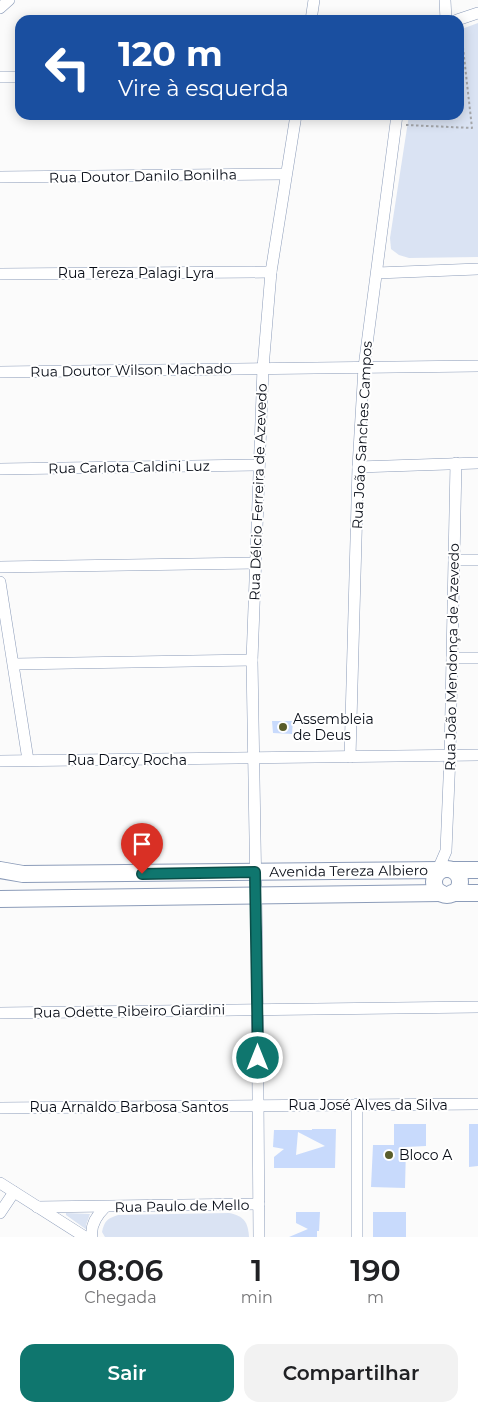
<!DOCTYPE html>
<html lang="pt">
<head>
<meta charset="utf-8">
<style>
  :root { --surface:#fff; --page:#f2f2f2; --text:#202124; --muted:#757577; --accent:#0f766e }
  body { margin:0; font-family:Montserrat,sans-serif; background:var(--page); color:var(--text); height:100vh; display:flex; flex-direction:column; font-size:19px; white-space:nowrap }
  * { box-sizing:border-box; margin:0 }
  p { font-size:16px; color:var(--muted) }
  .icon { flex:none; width:28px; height:28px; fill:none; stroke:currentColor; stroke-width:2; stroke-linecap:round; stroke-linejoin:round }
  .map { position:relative; height:1237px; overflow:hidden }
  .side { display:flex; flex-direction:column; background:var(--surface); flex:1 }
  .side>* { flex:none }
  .hud { position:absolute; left:15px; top:15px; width:449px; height:105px; border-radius:15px; box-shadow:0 2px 12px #0003; background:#1a4fa0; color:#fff; overflow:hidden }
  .pin { position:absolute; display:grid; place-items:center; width:42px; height:42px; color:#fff; margin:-51px -21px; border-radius:50% 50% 50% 0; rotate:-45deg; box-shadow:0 0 5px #0007 }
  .pin .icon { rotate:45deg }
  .me { position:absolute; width:55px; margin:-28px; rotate:0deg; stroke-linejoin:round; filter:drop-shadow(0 0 4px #0008) }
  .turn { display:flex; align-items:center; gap:18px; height:105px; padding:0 20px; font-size:22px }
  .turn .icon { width:65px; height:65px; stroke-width:2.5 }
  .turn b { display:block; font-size:35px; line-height:42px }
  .eta { display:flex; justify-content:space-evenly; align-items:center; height:85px; text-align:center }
  .eta b { font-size:30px; font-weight:600; line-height:35px }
  .action { display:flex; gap:10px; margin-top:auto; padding:10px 20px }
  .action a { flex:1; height:58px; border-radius:15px; background:var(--accent); color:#fff; font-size:20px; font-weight:600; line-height:58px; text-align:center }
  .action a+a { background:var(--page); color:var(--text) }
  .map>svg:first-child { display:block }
  .green { fill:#dae3f3 }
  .building { fill:#c8dafc; fill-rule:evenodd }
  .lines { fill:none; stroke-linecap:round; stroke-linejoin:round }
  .street-casing { stroke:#8c9cb9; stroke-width:12 }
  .secondary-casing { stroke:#8c9cb9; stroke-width:18 }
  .path { stroke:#a4a6aa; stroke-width:2; stroke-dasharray:2.5 2.5; stroke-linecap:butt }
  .street { stroke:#fff; stroke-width:11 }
  .secondary { stroke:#fff; stroke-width:16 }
  .route-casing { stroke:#0a4d48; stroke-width:12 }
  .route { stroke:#0f766e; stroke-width:9 }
  .poi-dot { fill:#595d2b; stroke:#fff; stroke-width:2 }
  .labels { text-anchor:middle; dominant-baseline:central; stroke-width:4; stroke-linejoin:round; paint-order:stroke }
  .street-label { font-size:14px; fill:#070c16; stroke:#fff }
  .poi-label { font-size:14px; fill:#070c16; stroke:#fff; text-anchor:start }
</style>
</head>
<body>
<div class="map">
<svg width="478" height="1237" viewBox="0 0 478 1237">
  <rect width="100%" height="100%" fill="#fbfbfb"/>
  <!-- green -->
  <g class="green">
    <path d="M478,23v234l-69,1 -10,-3 -8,-6 -1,-11 19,-123h50v-85z"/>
    <path d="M66,1213l24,1 -4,11 1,5 -21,-15z"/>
    <path d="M229,1213c15,3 19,9 20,24h-144l-3,-5c2,-11 6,-14 16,-17z"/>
  </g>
  <!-- building -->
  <g class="building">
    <path d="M272,721h21l-1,13 -19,-1z"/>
    <path d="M394,1124h32v22l-20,1 -1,41 -34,-1 2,-42h21z"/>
    <path d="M469,1124h9v42l-9,1z"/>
    <path d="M312,1129h24l-1,39h-61v-11l10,-8 -11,-2 1,-17h38zM298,1132l27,14 -29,9z"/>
    <path d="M296,1212h24l-1,19h-2v6h-28l19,-8 -12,-6z"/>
    <rect x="373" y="1212" width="33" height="25"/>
  </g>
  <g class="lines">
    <defs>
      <g id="street">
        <path d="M445,0l1,20"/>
        <path d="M0,8l9,-8"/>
        <path d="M311,20l3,-20"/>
        <path d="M457,20l21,-7"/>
        <path d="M0,77h20"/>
        <path d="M0,177l286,-3"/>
        <path d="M377,273l101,-4"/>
        <path d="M0,274l271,-2"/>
        <path d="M0,372l478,-6"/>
        <path d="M358,467l120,-4"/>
        <path d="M0,469l259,-4"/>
        <path d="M454,560h24"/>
        <path d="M0,567l256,-4"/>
        <path d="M0,582l28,178"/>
        <path d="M452,658h26"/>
        <path d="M14,664l238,-4"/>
        <path d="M350,757l8,-290 6,-100 33,-252"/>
        <path d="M0,761l478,-6"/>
        <path d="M436,874l10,-23 4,-96 6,-292"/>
        <path d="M0,1013l478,-6"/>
        <path d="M0,1108l478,-4"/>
        <path d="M0,1183l85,54"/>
        <path d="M37,1207l222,-3"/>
        <path d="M0,1213l14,-21"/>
        <path d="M92,1237c-2,-12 5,-22 13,-30"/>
        <path d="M259,1237l-2,-281 -5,-296 11,-292 8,-96 25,-157"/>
        <path d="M357,1237v-133"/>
      </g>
      <g id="secondary">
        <circle cx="447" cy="882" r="13"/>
        <path id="s1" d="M0,870l23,4 418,-4"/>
        <path d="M453,870h25"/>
        <path d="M452,893h26"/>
        <path d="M0,899l441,-6"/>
      </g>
    </defs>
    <!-- street casing -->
    <use href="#street" class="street-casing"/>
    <!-- secondary casing -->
    <use href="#secondary" class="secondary-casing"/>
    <!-- path -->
    <path class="path" d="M406,125l66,3 -11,-98"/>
    <!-- street -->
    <use href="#street" class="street"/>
    <!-- secondary -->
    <use href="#secondary" class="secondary"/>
  </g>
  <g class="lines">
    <defs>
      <path id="route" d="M142,874l113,-2 3,186"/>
    </defs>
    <!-- route casing -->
    <use href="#route" class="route-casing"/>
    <!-- route -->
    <use href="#route" class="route"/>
  </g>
  <!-- markers -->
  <g class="poi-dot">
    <circle cx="283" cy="727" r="5"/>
    <circle cx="389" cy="1155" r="5"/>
  </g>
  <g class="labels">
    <!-- street labels -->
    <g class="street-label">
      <text transform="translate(143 176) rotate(-1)">Rua Doutor Danilo Bonilha</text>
      <text x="136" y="273">Rua Tereza Palagi Lyra</text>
      <text transform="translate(131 370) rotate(-1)">Rua Doutor Wilson Machado</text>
      <text transform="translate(362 435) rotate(-87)">Rua João Sanches Campos</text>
      <text transform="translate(129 467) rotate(-1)">Rua Carlota Caldini Luz</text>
      <text transform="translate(258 492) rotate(-88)">Rua Délcio Ferreira de Azevedo</text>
      <text transform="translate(452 657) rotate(-89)">Rua João Mendonça de Azevedo</text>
      <text x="127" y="760">Rua Darcy Rocha</text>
      <text stroke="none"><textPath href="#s1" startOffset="349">Avenida Tereza Albiero</textPath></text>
      <text transform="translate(129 1011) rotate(-1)">Rua Odette Ribeiro Giardini</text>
      <text x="368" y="1105">Rua José Alves da Silva</text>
      <text x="129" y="1107">Rua Arnaldo Barbosa Santos</text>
      <text transform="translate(182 1206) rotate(-1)">Rua Paulo de Mello</text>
    </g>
    <!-- poi labels -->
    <g class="poi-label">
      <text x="293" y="719">Assembleia<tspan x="293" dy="16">de Deus</tspan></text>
      <text x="399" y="1155">Bloco A</text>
    </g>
  </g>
</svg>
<div class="pin" style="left:142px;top:874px;background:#d93025"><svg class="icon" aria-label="arrive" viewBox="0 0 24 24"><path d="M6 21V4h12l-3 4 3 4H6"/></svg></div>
<svg class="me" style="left:258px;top:1058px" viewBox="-20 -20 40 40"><circle r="17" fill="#0f766e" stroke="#fff" stroke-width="3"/><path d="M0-11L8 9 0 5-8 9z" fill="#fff"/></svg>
<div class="hud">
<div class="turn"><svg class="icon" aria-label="left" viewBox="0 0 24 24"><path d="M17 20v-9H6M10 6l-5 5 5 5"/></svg><div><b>120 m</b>Vire à esquerda</div></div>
</div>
</div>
<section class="side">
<div class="eta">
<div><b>08:06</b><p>Chegada</p></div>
<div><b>1</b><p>min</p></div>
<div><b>190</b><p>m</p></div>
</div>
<div class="action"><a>Sair</a><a>Compartilhar</a></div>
</section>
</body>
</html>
